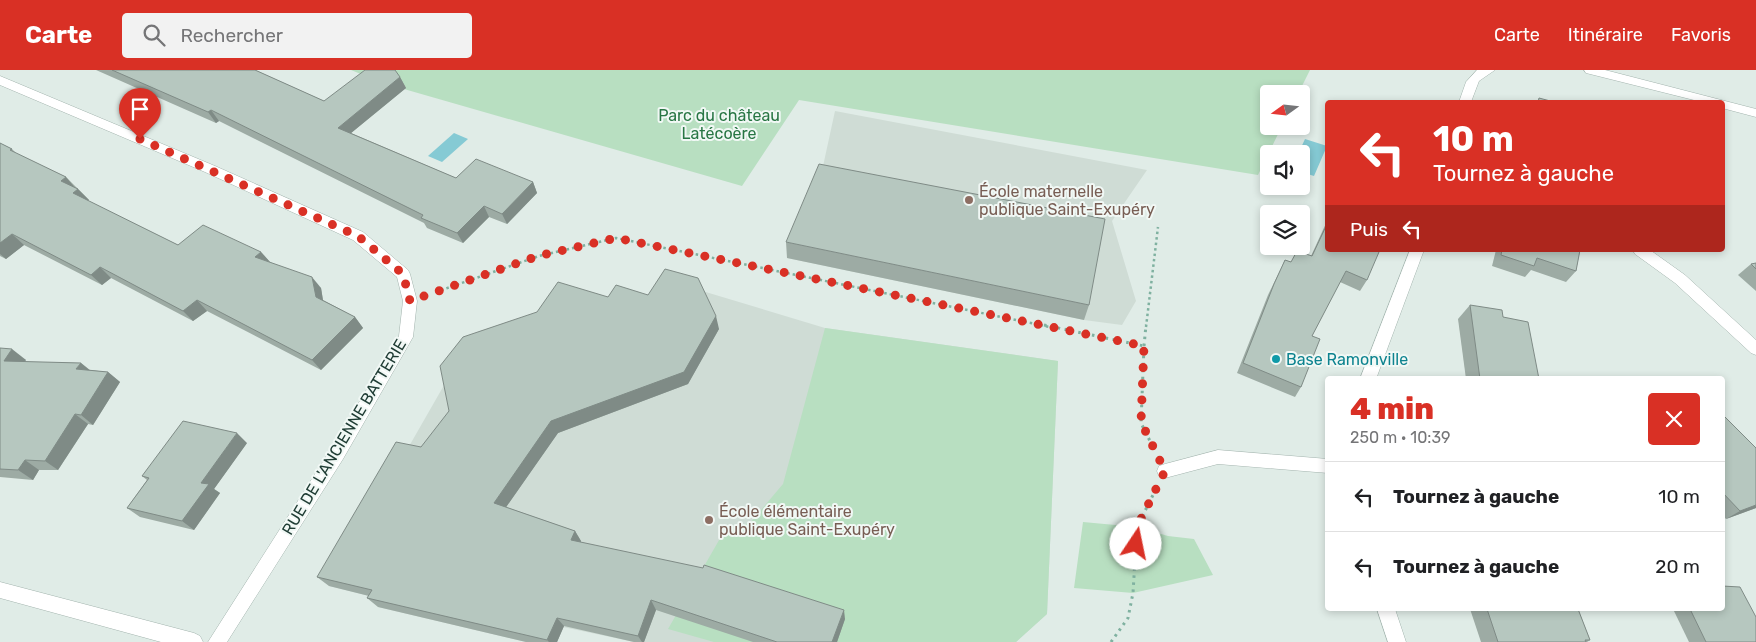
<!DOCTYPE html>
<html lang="fr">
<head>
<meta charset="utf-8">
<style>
  :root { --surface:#fff; --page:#f2f2f2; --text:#202124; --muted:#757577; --line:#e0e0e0; --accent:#d93025 }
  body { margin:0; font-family:Rubik,sans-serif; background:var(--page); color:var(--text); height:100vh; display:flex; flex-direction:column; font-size:19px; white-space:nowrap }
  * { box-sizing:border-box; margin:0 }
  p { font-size:16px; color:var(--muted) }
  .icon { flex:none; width:28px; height:28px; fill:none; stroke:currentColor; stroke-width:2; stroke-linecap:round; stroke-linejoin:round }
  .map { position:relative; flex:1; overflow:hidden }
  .side { position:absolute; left:1325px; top:306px; width:400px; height:235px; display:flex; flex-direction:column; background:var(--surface); border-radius:5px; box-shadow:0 2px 8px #0003 }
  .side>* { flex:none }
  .top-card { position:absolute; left:1325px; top:30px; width:400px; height:152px; border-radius:5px; box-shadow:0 2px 8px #0003; background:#d93025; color:#fff; overflow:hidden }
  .needle { width:32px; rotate:255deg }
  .tools { position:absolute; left:1260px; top:15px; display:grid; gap:10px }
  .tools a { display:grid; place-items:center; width:50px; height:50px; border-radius:5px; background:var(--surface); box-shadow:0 2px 8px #0003; font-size:25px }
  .pin { position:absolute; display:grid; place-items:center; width:42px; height:42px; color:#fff; margin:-51px -21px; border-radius:50% 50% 50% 0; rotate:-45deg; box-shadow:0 0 5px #0007 }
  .pin .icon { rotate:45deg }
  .me { position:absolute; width:55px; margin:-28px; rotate:11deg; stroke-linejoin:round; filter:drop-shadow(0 0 4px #0008) }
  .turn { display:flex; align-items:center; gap:18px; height:105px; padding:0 25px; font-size:22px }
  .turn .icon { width:65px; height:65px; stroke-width:2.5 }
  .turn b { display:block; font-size:35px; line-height:42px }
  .then { display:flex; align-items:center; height:48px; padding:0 25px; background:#0003; gap:10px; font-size:19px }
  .round { display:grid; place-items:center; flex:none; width:52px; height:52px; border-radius:5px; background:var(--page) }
  .headline { display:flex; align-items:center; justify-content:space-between; height:85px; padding:0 25px }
  h1 { font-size:30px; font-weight:800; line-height:38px; color:var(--accent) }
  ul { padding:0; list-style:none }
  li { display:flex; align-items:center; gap:15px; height:70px; padding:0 25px; border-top:1px solid var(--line) }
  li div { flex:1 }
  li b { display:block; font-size:19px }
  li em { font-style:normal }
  header { display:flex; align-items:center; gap:30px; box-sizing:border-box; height:70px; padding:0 25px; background:var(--accent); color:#fff }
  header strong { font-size:24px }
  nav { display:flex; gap:28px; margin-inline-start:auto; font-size:18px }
  .search { width:350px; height:45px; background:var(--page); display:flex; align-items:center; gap:12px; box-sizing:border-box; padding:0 18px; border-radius:5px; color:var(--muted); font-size:19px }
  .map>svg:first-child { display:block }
  .built { fill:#cfdcd5 }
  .green { fill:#b8dfc1 }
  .water { fill:#85cad4 }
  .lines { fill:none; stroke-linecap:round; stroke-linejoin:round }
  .minor-casing { stroke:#a3b4ae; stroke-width:1 }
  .path-far1 { stroke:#7fb1a0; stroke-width:2.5; stroke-dasharray:2.5 3; stroke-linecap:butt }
  .path { stroke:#7fb1a0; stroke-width:3; stroke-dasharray:2.5 4.5; stroke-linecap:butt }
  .minor { fill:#fff; fill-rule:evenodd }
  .wall { fill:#9daba4 }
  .shaded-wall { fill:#7f8b86 }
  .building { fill:#b6c7bf; stroke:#7f8b86 }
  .route { stroke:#d93025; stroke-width:9; stroke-dasharray:0 16.2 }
  .education-dot { fill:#8d6e63; stroke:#f1f8f5; stroke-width:2 }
  .culture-dot { fill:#0f9aa8; stroke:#f1f8f5; stroke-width:2 }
  .labels { text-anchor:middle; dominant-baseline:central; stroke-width:4; stroke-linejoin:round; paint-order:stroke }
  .park-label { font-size:16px; fill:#287644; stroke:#f1f8f5 }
  .education-label { font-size:16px; fill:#785e54; stroke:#f1f8f5; text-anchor:start }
  .culture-label { font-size:16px; fill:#0d838f; stroke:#f1f8f5; text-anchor:start }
  .street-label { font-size:16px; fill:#203d35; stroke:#f1f8f5 }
</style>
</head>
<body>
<header>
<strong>Carte</strong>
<div class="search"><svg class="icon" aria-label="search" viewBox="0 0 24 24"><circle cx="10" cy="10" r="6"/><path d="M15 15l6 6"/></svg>Rechercher</div>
<nav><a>Carte</a><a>Itinéraire</a><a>Favoris</a></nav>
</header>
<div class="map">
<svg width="1756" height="572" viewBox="0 0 1756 572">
  <rect width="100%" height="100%" fill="#e0ece7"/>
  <!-- built -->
  <g class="built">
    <path d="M835,41l312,59 -35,51 24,80 -14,24 -38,-5 -297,-62 33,-78z"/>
    <path d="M669,211l156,47 233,33 -11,253 -31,28h-382l-71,-15 -6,15h-31l-148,-35 4,-8 -53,-13 118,-206 205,-73z"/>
  </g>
  <!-- green -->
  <g class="green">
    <path d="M351,0h959l-12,24h-29v32h13l-24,49 -459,-75 -57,86 -359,-103z"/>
    <path d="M825,258l233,33 -11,253 -31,28h-302l-46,-13 58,-101 24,-5 33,-39z"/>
    <path d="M1083,452l54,5 31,9 26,3 19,36 -80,18 -59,-5z"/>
  </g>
  <!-- water -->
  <g class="water">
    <path d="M454,63l14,6 -26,23 -14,-6z"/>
    <path d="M1305,69l22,7 -13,30 -13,-4v-18h-3z"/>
  </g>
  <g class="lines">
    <defs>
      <g id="minor">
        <path d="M1477,0h18l-16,11 -8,21h-12l7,-20z"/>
        <path d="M1584,0h21l151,39v8l-34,-9v-6h-20l-116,-29z"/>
        <path d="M0,6l215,90 148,66 45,38 2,4 7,27 -4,36 -70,122 -116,183h-19l123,-193 68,-113 4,-35 -6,-24 -44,-37 -148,-68 -205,-87z"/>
        <path d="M1410,180h14l-48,129h-16z"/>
        <path d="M1633,180h17l35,25 71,65v15l-5,-2 -76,-70 -40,-29z"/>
        <path d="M1218,380l110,9v14l-110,-9 -53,14 -6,-2 -2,-5 2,-5 6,-2z"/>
        <path d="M0,512l194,51 6,3 3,6h-42l-161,-44z"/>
        <path d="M1377,539h18l11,33h-18z"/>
      </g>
    </defs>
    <!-- minor casing -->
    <use href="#minor" class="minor-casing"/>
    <!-- path-far1 -->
    <g class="path-far1">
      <path d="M436,222l103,-36 77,-18 434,89"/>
      <path d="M1146,257l12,-100"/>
    </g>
    <!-- path -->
    <g class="path">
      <path d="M1044,255l100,21 -3,77 12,24"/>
      <path d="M1144,276l2,-21"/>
      <path d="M1111,572l17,-24 5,-25 4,-66 16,-32"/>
    </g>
    <!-- minor -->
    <use href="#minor" class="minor"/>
  </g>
  <!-- wall -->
  <g class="wall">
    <path d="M96,0h159l69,31 76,-24 6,11 -55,45 105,45 77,4 4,11 -30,31 -18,-7 -26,26 -36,-15 -3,-5 -205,-102 -3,2z"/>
    <path d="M0,73l12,6 5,5 49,23 23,23 -1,1 90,44 83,7 9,10 51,26 2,12 32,17 8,11 -42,42 -114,-59 -14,10 -82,-43 -9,7 -78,-40 -18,14 -6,-3z"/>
    <path d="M1328,149v31l39,30 -7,11 -20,-9 -28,54 -11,51 -6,10 -58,-24 31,-78 17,-35 6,2 20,-6z"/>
    <path d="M786,172l303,63 -5,15 -297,-62z"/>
    <path d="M1496,180h84l-4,21 -10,11 -35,-12 -6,7 -33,-11z"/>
    <path d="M1756,193v28l-18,-16 13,-11z"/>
    <path d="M608,227l111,32 -31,55 -130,49 -52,74 69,24 6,10v1l264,77 -8,23h-84l-97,-32 -12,32h-10l-70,-16 -7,16h-31l-148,-35 -11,-9 2,-2 -40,-10 -12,-9 104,-130z"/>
    <path d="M1470,235l33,12 36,62h-73l-8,-60z"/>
    <path d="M0,278l26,12 -2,2 57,1 9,7 18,2 12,10 -27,43 -5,-1 -30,46h-19l-6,10 -33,-3z"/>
    <path d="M1722,344l34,94 -30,11 -4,-4z"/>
    <path d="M247,373l-33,46 6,4 -26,37 -54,-13 -13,-9 20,-28 -5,-4z"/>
    <path d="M1470,539h108l12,31 -3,2h-106z"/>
    <path d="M1673,539h49l34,33h-67z"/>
  </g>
  <!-- shaded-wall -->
  <g class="shaded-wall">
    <path d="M400,7l6,11 -61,50 -7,-10z"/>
    <path d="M211,40l8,11 -3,2 -8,-11z"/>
    <path d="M66,107l10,12 -15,-8z"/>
    <path d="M533,112l4,11 -30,31 -5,-10z"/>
    <path d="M78,119l11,11 -6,4 -10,-11z"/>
    <path d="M484,136l5,11 -26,26 -6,-10z"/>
    <path d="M12,164l12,11 -18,14 -6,-5v-11z"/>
    <path d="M261,182l9,10 -15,-5z"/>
    <path d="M100,197l11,11 -9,7 -11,-10z"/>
    <path d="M312,207l9,11 3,19 -8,-10z"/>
    <path d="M197,230l10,11 -14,10 -10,-10z"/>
    <path d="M716,246l3,13 -31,55 -130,49 -56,80 -8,-10 57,-82z"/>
    <path d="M355,247l8,11 -42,42 -9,-10z"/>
    <path d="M12,279l14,11 -9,11 -13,-10z"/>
    <path d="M81,293l13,11 -18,-5z"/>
    <path d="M108,302l12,10 -27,43 -12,-10z"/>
    <path d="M75,344l13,10 -30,46 -13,-9z"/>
    <path d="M237,363l10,10 -33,46 6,4 -26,37 -12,-9 19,-38z"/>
    <path d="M25,390l14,10 -6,10 -15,-10z"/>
    <path d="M1756,435v3l-30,11 14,-8z"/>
    <path d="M575,461l6,10 -3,9 -7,-10z"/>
    <path d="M651,530l5,10 -12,32h-2l-4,-6z"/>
    <path d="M844,540l1,9 -8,23h-5z"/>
    <path d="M557,548l7,8 -7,16h-8l-2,-2z"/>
  </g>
  <!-- building -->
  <g class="building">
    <path d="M112,0h143l69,31 41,-31h30l5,7 -62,51 118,50 20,-19 57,23 -31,32 -18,-8 -27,27 -36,-15 2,-3 -212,-105 -3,2z"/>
    <path d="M1539,28l15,4h-16z"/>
    <path d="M0,73l12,6 -2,1 56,27 -5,4 17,8 -5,4 105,52 25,-20 58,27 -6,5 57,20 4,20 39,20 -43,43 -115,-60 -14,11 -83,-44 -9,8 -79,-41 -12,9z"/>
    <path d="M819,94l286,55 -16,86 -303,-63z"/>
    <path d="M1328,152v28h47l4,2 -12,28 -21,-9 -34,65 8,3 -19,48 -58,-24 31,-79 11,-24 6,2 6,-11 15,5z"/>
    <path d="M1502,180h78l-4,21 -39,-13 -3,8 -33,-11z"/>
    <path d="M1756,193v6l-5,-5z"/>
    <path d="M665,199l33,9 18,38 -32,56 -133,49 -57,82 81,28 -4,9 132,28 1,-3 140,45 -12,32h-55l-126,-42 -13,36 -81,-18 -10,22 -180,-42 5,-8 -55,-13 79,-135 25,5 28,-36 -9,-45 23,-29 74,-25 21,-30 50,15 8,-12 32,10z"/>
    <path d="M1470,235l32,5 1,7 25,5 11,57h-8l-8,-2 1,2h-44z"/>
    <path d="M0,278l12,1 -8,12 77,2 -5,6 32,3 -27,43 -6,-1 -30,47 -20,-1 -7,10 -18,-1z"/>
    <path d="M1722,344l34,34v57l-16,6 -18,-19z"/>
    <path d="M183,351l54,12 -36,50 8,1 -27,37 -55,-13 22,-30 -7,-2z"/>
    <path d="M1722,516l18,1 16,30v25h-50l-16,-33h32z"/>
    <path d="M1487,539h91l12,31h-5l1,2h-88z"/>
  </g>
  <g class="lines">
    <!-- route -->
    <path class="route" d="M140,69l218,97 45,38 7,27 128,-45 78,-18 528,108 -3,76 24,49 -28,56 -1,17"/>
  </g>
  <!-- markers -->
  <g class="education-dot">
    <circle cx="969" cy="130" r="5"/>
    <circle cx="709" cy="450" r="5"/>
  </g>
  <circle class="culture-dot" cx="1276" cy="289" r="5"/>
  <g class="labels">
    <!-- park labels -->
    <g class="park-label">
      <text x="719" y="45">Parc du château<tspan x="719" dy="18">Latécoère</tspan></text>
    </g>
    <!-- education labels -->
    <g class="education-label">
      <text x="979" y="121">École maternelle<tspan x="979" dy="18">publique Saint-Exupéry</tspan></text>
      <text x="719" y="441">École élémentaire<tspan x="719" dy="18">publique Saint-Exupéry</tspan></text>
    </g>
    <!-- culture labels -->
    <g class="culture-label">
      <text x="1286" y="289">Base Ramonville</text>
    </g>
    <!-- street labels -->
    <g class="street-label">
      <text transform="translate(344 367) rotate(-59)">RUE DE L'ANCIENNE BATTERIE</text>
    </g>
  </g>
</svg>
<div class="tools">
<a><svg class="needle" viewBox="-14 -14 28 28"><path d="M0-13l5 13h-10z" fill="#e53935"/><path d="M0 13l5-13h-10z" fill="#757577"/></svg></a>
<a><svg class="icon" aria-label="sound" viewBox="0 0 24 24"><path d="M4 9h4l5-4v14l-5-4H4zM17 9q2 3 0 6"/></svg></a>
<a><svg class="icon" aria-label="layers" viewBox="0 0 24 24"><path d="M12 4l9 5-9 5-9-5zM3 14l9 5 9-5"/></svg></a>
</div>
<div class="pin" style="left:140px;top:69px;background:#d93025"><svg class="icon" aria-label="arrive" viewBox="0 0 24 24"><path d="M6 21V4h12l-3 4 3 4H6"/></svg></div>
<svg class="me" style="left:1136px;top:474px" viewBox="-20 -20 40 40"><circle r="19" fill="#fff"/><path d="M0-13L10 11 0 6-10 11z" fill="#d93025"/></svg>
<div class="top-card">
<div class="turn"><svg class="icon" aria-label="left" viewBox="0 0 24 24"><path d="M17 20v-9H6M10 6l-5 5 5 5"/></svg><div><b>10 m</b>Tournez à gauche</div></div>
<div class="then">Puis<svg class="icon" aria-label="left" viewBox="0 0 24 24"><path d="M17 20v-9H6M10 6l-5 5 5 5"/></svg></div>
</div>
<section class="side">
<div class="headline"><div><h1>4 min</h1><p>250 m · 10:39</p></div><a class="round" style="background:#d93025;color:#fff"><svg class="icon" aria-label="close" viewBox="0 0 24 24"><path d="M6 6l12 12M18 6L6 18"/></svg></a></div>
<ul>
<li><svg class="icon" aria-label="left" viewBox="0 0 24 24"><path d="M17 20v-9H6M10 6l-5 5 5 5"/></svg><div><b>Tournez à gauche</b></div><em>10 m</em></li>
<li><svg class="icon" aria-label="left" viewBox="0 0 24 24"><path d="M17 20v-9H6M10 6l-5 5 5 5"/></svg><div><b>Tournez à gauche</b></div><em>20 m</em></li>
</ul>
</section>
</div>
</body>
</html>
